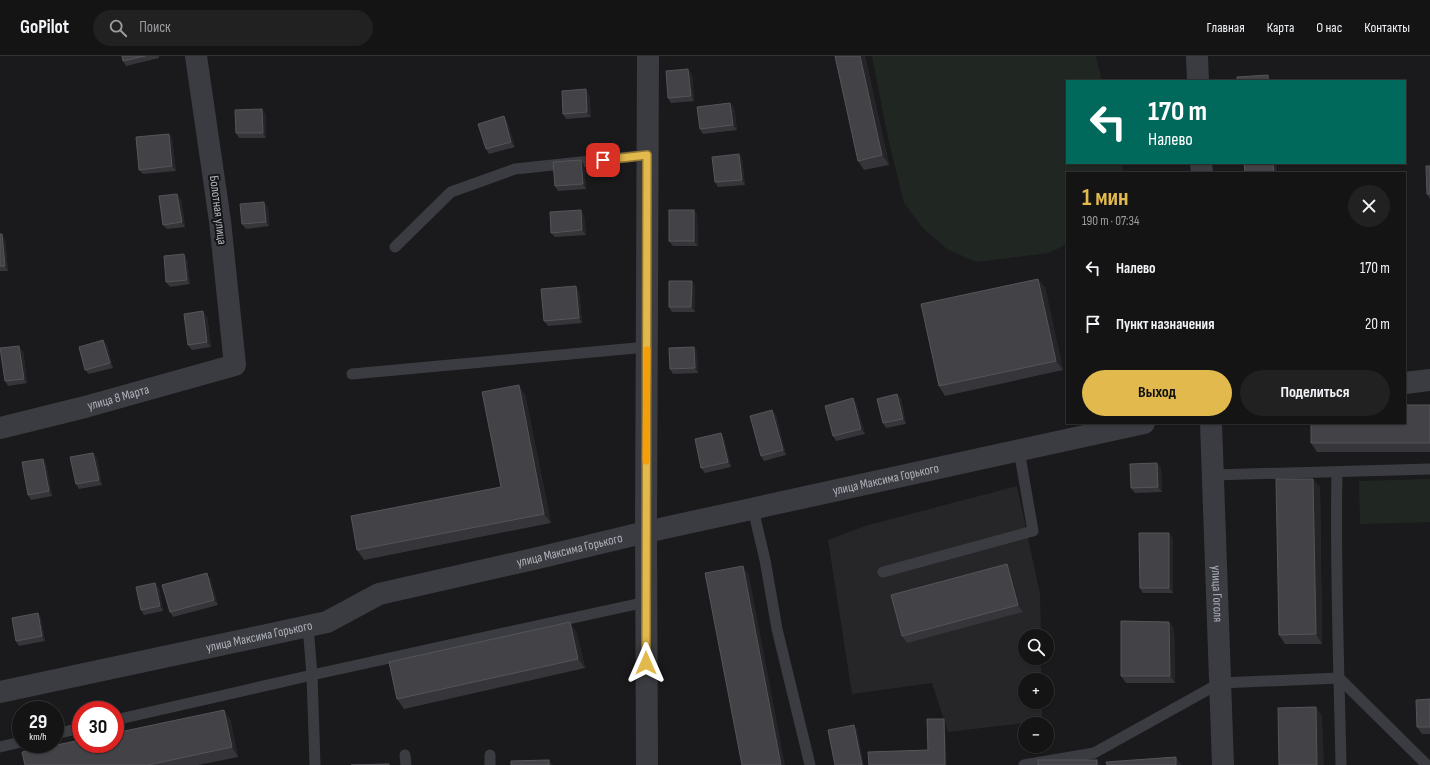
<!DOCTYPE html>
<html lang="ru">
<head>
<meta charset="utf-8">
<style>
  :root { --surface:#141415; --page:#212122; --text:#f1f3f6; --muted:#9d9ea0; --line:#333334; --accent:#e2b94c }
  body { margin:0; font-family:"Sofia Sans Condensed",sans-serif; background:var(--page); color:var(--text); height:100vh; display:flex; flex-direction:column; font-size:15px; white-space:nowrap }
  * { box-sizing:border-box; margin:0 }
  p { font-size:13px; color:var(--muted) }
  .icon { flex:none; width:22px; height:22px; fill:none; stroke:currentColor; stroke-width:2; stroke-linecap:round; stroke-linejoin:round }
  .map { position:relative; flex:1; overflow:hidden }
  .details { position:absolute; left:1066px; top:116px; width:340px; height:252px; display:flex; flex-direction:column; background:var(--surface); border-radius:0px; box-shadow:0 1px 3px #0004,0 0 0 1px var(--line) }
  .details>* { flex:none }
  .top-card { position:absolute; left:1066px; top:24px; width:340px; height:84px; border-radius:0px; box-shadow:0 1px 3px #0004,0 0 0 1px var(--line); background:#00695c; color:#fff; overflow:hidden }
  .buttons { position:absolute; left:1018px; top:573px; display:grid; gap:8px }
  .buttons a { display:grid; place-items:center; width:36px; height:36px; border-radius:50%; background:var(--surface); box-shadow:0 1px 3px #0004,0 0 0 1px var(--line); font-size:20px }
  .speed { position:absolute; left:12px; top:645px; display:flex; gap:8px; font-size:20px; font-weight:700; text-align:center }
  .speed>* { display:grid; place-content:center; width:52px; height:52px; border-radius:50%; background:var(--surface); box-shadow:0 1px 3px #0004,0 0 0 1px var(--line); line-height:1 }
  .speed small { font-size:10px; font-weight:400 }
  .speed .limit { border:6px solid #d22; background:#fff; color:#111 }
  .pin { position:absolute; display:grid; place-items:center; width:34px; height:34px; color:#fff; margin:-17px; border-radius:8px; box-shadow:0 2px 6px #0006 }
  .me { position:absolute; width:44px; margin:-22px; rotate:0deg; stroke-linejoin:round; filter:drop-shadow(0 0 3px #0008) }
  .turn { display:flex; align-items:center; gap:14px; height:84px; padding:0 16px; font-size:18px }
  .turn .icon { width:52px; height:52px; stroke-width:2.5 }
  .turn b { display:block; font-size:28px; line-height:34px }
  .round { display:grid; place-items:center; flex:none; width:42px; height:42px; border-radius:21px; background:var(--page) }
  .headline { display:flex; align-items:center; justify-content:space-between; height:68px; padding:0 16px }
  h1 { font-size:24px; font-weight:700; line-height:30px; color:var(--accent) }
  .button { display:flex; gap:8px; margin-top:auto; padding:8px 16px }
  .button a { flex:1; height:46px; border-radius:24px; background:var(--accent); color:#111; font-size:16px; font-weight:700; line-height:46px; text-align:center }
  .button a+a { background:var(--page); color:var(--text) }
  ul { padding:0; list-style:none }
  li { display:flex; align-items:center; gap:12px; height:56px; padding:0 16px }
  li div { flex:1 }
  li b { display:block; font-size:15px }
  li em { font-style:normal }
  header { display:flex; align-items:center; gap:24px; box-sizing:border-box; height:56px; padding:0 20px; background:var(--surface); border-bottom:1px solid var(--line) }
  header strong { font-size:19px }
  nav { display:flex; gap:22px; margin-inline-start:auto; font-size:14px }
  .search { width:280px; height:36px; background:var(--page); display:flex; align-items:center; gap:10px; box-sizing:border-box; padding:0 14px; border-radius:22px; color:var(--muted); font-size:15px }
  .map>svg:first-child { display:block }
  .built { fill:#262629 }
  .green { fill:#202722 }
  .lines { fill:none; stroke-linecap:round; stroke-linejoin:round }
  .service { stroke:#3b3c41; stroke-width:11 }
  .minor { stroke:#3b3c41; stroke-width:22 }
  .wall { fill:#36363a }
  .shaded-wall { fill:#252528 }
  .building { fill:#434347; stroke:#545559 }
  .route-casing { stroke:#937831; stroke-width:10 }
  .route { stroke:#e2b94c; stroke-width:7 }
  .slow { stroke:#f59e0b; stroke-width:7 }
  .labels { text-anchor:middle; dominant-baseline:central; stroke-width:4; stroke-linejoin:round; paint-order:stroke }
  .street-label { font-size:13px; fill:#aeb1ba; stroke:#151517 }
</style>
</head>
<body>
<header>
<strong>GoPilot</strong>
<div class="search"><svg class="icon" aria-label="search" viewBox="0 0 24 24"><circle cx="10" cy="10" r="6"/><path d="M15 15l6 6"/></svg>Поиск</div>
<nav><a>Главная</a><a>Карта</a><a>О нас</a><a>Контакты</a></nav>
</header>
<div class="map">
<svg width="1430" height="709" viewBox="0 0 1430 709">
  <rect width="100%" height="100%" fill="#1a1a1c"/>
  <!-- built -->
  <path class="built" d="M1017,430l23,108 1,42h-16v22h16v22h-16v22h17v19l-94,11 -16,-49 -80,11 -24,-154 37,-14z"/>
  <!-- green -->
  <g class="green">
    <path d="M872,0h224l6,25h-35v82h54l3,10h-57v71l-18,9 -73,9 -29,-13 -24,-21 -19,-25 -16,-65z"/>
    <path d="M1430,423v43l-70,2 -1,-43z"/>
  </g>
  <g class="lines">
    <!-- service -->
    <g class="service">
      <path d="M395,191l56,-55 64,-23 132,-14"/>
      <path d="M352,318l295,-27"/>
      <path d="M1337,416c-2,97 2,195 4,293"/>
      <path d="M1213,419l217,-6"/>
      <path d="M753,453l12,51 12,69 33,136"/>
      <path d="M883,516l150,-41 -14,-81"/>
      <path d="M308,570l4,49 3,90"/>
      <path d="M115,664l197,-45 334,-73"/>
      <path d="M55,678l26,-6"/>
      <path d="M0,691l21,-5"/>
      <path d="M405,699l1,10"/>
      <path d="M490,699v10"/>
      <path d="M1024,709l70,-12 126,-70 119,-5 88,87"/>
    </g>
    <!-- minor -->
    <g class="minor">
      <path d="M1197,0l1,25"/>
      <path d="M1201,107l1,10"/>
      <path d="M1405,327l25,-3"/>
      <path id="s1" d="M1211,367l12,342"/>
      <path id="s2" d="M0,372l85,-21 150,-42 -15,-144 -24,-165"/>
      <path id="s3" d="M0,636l327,-70 52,-28 159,-36 108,-26 498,-109"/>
      <path d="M647,709l-1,-233 2,-476"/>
    </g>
  </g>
  <!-- wall -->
  <g class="wall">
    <path d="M122,0h37v2l-33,8 -3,-5z"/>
    <path d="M835,0h30l24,109 -25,5 -6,-9z"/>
    <path d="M692,18l2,27 -23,2 -3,-5z"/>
    <path d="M589,38l2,23 -25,2 -3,-5z"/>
    <path d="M734,51l3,23 -34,4 -3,-5z"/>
    <path d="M266,58v24h-27l-3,-5z"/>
    <path d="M504,60l3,5 8,26 -26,7 -3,-5z"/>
    <path d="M172,82l4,33 -33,3 -4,-4z"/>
    <path d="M742,103l3,26 -27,2 -3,-5z"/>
    <path d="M581,104l3,5 2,24 -28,2 -3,-5z"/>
    <path d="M1430,110v33l-3,-5z"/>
    <path d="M181,143l4,28 -18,2 -4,-4z"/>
    <path d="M268,151l1,19 -23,3 -4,-5z"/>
    <path d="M694,154l3,5 1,31h-25l-4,-5z"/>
    <path d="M584,159l2,20 -31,2 -4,-4z"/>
    <path d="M0,178l5,5 3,32h-8z"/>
    <path d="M187,203l3,25 -20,3 -4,-5z"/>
    <path d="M1038,223l7,9 18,82 -118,26 -6,-10z"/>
    <path d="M695,230v26h-23l-3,-5z"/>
    <path d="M579,235l3,32 -34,3 -4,-5z"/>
    <path d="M207,260l4,31 -19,3 -4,-5z"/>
    <path d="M103,284l4,5 6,23 -24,6 -4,-4z"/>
    <path d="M694,291l3,5 1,21 -25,1 -3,-5z"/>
    <path d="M23,295l4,32 -19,3 -3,-5z"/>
    <path d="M525,338l26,129 -187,37 -7,-10 144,-63z"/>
    <path d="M897,338l4,5 5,25 -20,4 -3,-5z"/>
    <path d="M856,347l9,31 -29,7 -3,-5z"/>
    <path d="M1430,349v47h-113l-6,-9z"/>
    <path d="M772,354l4,5 10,40 -22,6 -3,-5z"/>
    <path d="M721,377l3,5 7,29 -26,6 -4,-5z"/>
    <path d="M93,397l4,5 5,27 -23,4 -3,-5z"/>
    <path d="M1157,407l4,5 1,24 -27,1 -4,-5z"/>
    <path d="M46,408l6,32 -21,4 -3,-5z"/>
    <path d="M1313,423l7,9 2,156h-37l-6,-9z"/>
    <path d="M1173,482v55h-30l-3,-5z"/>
    <path d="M1007,508l5,7 11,41 -116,31 -5,-7z"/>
    <path d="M210,522l8,27 -45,12 -3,-5z"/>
    <path d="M155,527l4,5 4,23 -19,4 -3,-5z"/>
    <path d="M38,557l3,5 4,23 -26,5 -3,-5z"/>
    <path d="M1169,566l5,7 1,54h-49l-5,-7z"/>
    <path d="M576,575l9,37 -181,41 -7,-10z"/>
    <path d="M1430,643v35h-8l-5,-7z"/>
    <path d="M230,663l8,38 -40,8h-173z"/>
  </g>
  <!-- shaded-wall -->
  <g class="shaded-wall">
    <path d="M860,0h5l24,109 -7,-10z"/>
    <path d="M688,13l4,5 2,27 -3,-5z"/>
    <path d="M1268,19l3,5v1h-3z"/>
    <path d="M586,33l3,5 2,23 -4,-5z"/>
    <path d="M730,47l4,4 3,23 -4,-5z"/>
    <path d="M262,53l4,5v24l-3,-5z"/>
    <path d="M504,60l3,5 8,26 -4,-5z"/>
    <path d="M169,78l3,4 4,33 -4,-5z"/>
    <path d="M739,98l3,5 3,26 -3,-5z"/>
    <path d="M581,104l3,5 2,24 -3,-5z"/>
    <path d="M1273,107h3l1,10h-3z"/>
    <path d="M177,138l4,5 4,28 -3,-5z"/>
    <path d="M264,146l4,5 1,19 -3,-4z"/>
    <path d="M581,154l3,5 2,20 -4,-5z"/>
    <path d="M694,154l3,5 1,31 -4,-5z"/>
    <path d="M2,178l3,5 3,32 -3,-5z"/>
    <path d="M184,198l3,5 3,25 -3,-4z"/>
    <path d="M1038,223l7,9 18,82 -7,-9z"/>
    <path d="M692,225l3,5v26l-4,-5z"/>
    <path d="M576,230l3,5 3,32 -3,-5z"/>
    <path d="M203,255l4,5 4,31 -4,-5z"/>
    <path d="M103,284l4,5 6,23 -3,-5z"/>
    <path d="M19,290l4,5 4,32 -3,-4z"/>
    <path d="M694,291l3,5 1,21 -3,-5z"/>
    <path d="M519,329l6,9 26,129 -7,-9z"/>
    <path d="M897,338l4,5 5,25 -3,-5z"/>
    <path d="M853,342l3,5 9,31 -4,-5z"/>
    <path d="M772,354l4,5 10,40 -3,-5z"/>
    <path d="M721,377l3,5 7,29 -3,-5z"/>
    <path d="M93,397l4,5 5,27 -3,-5z"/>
    <path d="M43,403l3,5 6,32 -3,-5z"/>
    <path d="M1157,407l4,5 1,24 -4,-5z"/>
    <path d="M1313,423l7,9 2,156 -6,-10z"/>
    <path d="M1169,477l4,5v55l-4,-5z"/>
    <path d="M1007,508l5,7 11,41 -5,-7z"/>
    <path d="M743,510l6,9 36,190h-4z"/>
    <path d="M207,517l3,5 8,27 -4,-5z"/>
    <path d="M155,527l4,5 4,23 -3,-5z"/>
    <path d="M38,557l3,5 4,23 -3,-5z"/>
    <path d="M570,566l6,9 9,37 -7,-9z"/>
    <path d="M1169,566l5,7 1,54 -5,-7z"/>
    <path d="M1316,651l6,9 2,49h-7z"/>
    <path d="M224,654l6,9 8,38 -6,-10z"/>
    <path d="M944,663l1,2 2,44h-2z"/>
    <path d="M854,669l3,5 7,35h-2z"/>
    <path d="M1176,701l5,7v1h-5z"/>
    <path d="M549,704l4,5h-4z"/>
    <path d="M1097,704l4,5h-4z"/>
  </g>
  <!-- building -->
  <g class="building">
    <path d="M122,0h23l-22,5z"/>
    <path d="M835,0h25l22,99 -24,6z"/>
    <path d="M688,13l3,27 -23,2 -2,-27z"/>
    <path d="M1268,19v6h-31v-4z"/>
    <path d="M586,33l1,23 -24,2 -1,-23z"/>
    <path d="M730,47l3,22 -33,4 -3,-22z"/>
    <path d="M262,53l1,24h-27l-1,-23z"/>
    <path d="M504,60l7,26 -25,7 -8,-25z"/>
    <path d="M169,78l3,32 -33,4 -3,-33z"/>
    <path d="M739,98l3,26 -27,2 -3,-25z"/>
    <path d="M581,104l2,24 -28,2 -2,-24z"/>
    <path d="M1244,107h29l1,10h-29z"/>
    <path d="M1426,110h4v28h-3z"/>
    <path d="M177,138l5,28 -19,3 -4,-29z"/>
    <path d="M264,146l2,20 -24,2 -2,-20z"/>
    <path d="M581,154l1,20 -31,3 -1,-21z"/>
    <rect x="669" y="154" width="25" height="31"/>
    <path d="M0,178h2l3,32h-5z"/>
    <path d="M184,198l3,26 -21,2 -2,-26z"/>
    <path d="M1038,223l18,82 -117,25 -18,-82z"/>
    <path d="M669,225h23l-1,26h-22z"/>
    <path d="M576,230l3,32 -35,3 -3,-32z"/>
    <path d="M203,255l4,31 -19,3 -4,-31z"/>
    <path d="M103,284l7,23 -25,7 -6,-23z"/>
    <path d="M19,290l5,33 -19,2 -5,-33z"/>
    <path d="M694,291l1,21 -25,1 -1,-21z"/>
    <path d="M519,329l25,129 -187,36 -6,-34 150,-29 -19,-95z"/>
    <path d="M897,338l6,25 -20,4 -6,-24z"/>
    <path d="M853,342l8,31 -28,7 -8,-30z"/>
    <path d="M1405,349h25v38h-119v-20h94z"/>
    <path d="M772,354l11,40 -22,6 -11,-40z"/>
    <path d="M721,377l7,29 -27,6 -6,-29z"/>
    <path d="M93,397l6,27 -23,4 -6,-27z"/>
    <path d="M43,403l6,32 -21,4 -6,-33z"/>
    <path d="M1157,407l1,24 -27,1 -1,-24z"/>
    <path d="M1276,423h37l3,155 -37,1z"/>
    <path d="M1139,477h30v55h-29z"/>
    <path d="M1007,508l11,41 -116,31 -11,-41z"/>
    <path d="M743,510l38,199h-39l-37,-192z"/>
    <path d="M207,517l7,27 -44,12 -8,-27z"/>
    <path d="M155,527l5,23 -19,4 -5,-23z"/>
    <path d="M38,557l4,23 -26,5 -4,-23z"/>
    <path d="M1121,565l48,1 1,54h-49z"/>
    <path d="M570,566l8,37 -181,40 -8,-37z"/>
    <path d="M1430,643v28h-13l-1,-27z"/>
    <path d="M1316,651l1,58h-38l-1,-57z"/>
    <path d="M224,654l8,37 -84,18h-123l-3,-13 59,-12v4h34v-11z"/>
    <path d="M927,663h17l1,46h-76l-1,-13 60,-2z"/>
    <path d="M854,669l8,40h-27l-7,-35z"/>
    <path d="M1176,701v8h-69l-1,-3z"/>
    <path d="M549,704v5h-38v-4z"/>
    <rect x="1038" y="704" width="59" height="5"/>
    <path d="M389,708v1h-38z"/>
  </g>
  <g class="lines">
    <defs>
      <path id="route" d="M603,104l44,-5 -1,508"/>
    </defs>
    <!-- route casing -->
    <use href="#route" class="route-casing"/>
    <!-- route -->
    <use href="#route" class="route"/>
    <!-- slow -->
    <path class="slow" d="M646,405l1,-111"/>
  </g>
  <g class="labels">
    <!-- street labels -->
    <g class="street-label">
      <text transform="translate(218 154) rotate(83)">Болотная улица</text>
      <text stroke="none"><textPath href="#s2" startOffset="122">улица 8 Марта</textPath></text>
      <text stroke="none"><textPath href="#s3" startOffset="913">улица Максима Горького</textPath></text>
      <text stroke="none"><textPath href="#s3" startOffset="589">улица Максима Горького</textPath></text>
      <text stroke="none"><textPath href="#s1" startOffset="171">улица Гоголя</textPath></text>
      <text stroke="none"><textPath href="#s3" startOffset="265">улица Максима Горького</textPath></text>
    </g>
  </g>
</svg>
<div class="buttons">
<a><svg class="icon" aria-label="search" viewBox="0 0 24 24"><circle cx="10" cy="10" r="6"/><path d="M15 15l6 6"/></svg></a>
<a>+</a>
<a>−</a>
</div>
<div class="speed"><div>29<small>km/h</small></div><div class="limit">30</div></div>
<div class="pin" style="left:603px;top:104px;background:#d93025"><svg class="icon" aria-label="arrive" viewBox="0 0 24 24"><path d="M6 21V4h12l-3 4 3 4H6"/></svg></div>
<svg class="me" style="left:646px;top:607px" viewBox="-20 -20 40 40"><path d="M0-17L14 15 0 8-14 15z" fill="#e2b94c" stroke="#fff" stroke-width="4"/></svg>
<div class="top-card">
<div class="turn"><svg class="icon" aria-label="left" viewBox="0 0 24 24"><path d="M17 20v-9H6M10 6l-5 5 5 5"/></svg><div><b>170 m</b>Налево</div></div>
</div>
<section class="details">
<div class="headline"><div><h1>1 мин</h1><p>190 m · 07:34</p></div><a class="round"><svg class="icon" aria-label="close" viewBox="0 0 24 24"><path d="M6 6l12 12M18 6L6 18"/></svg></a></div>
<ul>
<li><svg class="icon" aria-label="left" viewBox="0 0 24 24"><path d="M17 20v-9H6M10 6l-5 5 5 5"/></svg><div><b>Налево</b></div><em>170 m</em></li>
<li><svg class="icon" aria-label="arrive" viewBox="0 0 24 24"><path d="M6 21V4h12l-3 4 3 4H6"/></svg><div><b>Пункт назначения</b></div><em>20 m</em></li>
</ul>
<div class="button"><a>Выход</a><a>Поделиться</a></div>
</section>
</div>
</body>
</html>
